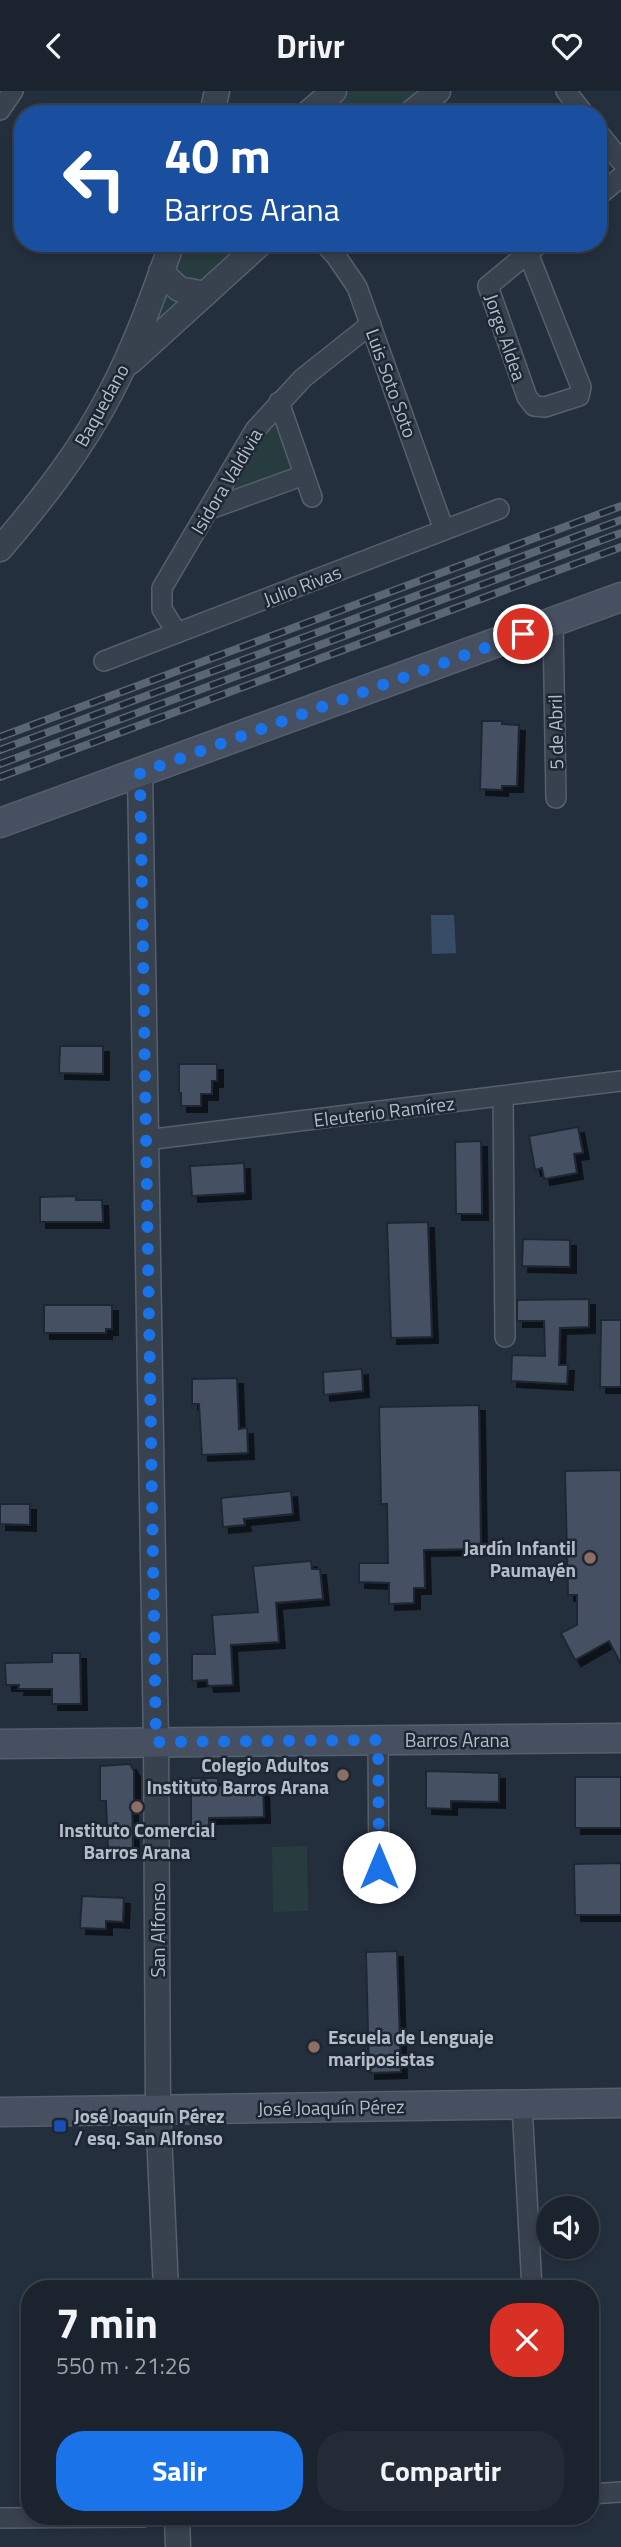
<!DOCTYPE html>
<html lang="es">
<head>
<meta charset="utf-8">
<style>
  :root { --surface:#1b232e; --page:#242b36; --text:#f1f3f6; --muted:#a0a4aa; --line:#39404a; --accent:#1a73e8 }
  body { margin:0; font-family:"Titillium Web",sans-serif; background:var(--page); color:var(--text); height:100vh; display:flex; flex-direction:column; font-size:26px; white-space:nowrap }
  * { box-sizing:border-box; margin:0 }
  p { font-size:23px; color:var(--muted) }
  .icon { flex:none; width:38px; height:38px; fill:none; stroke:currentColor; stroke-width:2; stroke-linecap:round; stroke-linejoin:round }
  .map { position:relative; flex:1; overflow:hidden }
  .panel { position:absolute; left:21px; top:2189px; width:578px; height:245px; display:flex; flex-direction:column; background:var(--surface); border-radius:28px; box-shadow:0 4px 10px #0003,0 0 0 2px var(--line) }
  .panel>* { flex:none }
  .guide { position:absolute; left:14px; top:14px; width:593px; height:147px; border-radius:28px; box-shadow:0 4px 10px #0003,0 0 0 2px var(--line); background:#1a4fa0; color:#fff; overflow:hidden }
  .controls { position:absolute; left:536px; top:2105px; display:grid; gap:14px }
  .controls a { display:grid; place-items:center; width:63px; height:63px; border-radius:50%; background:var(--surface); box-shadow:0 4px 10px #0003,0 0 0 2px var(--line); font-size:35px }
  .pin { position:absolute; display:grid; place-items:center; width:60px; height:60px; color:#fff; margin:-30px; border:4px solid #fff; border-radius:50%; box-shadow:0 2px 7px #0007 }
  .me { position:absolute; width:77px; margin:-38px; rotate:0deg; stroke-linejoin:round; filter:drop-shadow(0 0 5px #0008) }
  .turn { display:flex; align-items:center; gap:24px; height:147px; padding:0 35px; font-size:32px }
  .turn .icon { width:91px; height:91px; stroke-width:2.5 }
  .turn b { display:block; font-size:49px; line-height:60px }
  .round { display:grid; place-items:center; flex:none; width:74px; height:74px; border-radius:28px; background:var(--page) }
  .head { display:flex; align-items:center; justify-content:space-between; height:119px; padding:0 35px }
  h1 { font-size:42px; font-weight:700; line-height:52px }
  .primary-button { display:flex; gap:14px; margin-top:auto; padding:14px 35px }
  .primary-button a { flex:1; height:80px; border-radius:28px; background:var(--accent); color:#fff; font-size:28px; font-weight:700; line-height:80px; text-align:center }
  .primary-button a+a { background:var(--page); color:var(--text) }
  header { display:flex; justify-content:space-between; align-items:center; height:91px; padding:0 35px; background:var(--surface); font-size:32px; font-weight:700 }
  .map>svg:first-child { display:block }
  .green { fill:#263c3f }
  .water { fill:#394c67 }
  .building { fill:#455162; stroke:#1f2835; stroke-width:2; filter:url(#shadow) }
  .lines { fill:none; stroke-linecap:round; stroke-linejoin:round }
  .minor-casing { stroke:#565f6c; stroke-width:22 }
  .tertiary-casing { stroke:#565f6c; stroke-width:27 }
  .secondary-casing { stroke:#565f6c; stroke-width:31 }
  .minor { stroke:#38414e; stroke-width:19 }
  .tertiary { stroke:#38414e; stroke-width:24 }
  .secondary { stroke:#465061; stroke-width:28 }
  .rail-casing { stroke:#5a6575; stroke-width:8 }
  .rail { stroke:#1d2633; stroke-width:5; stroke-dasharray:16; stroke-linecap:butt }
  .route { stroke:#1a73e8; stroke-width:12; stroke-dasharray:0 21.6 }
  .education-dot { fill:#8d6e63; stroke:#1d2633; stroke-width:2.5 }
  .transit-dot { fill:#1a4fb4; stroke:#1d2633; stroke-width:2.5 }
  .labels { text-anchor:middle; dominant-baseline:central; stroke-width:5; stroke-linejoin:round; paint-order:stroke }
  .street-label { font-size:19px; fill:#b4bcc9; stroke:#1d2633 }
  .poi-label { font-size:19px; font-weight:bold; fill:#b4bcc9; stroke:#1d2633; text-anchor:end }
</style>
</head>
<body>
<header><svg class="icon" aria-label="back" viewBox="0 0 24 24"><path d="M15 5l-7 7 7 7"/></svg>Drivr<svg class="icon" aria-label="heart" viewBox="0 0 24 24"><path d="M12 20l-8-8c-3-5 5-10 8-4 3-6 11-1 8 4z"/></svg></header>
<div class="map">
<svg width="621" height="2456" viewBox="0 0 621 2456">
  <defs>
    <filter id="shadow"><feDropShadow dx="6" dy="6" stdDeviation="0" flood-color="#0009"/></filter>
  </defs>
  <rect width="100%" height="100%" fill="#242f3e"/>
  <!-- green -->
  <g class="green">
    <path d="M341,0h90l-27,23h-91z"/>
    <path d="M182,152h71l-96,81z"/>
    <path d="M276,321l22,60 -76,29z"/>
    <path d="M307,1755l1,65 -35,1 -1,-65z"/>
  </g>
  <!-- water -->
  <path class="water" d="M431,824h23l2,38 -24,1z"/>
  <!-- building -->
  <g class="building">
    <path d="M482,630h20v3l17,1 -2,61h-15v4l-22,-1z"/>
    <path d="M60,955h43v28l-44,-1z"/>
    <path d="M179,973h38v17h-5v13h-11v12h-20v-13h-2z"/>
    <path d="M578,1036l5,26 -9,1 3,19 -33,6 -2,-11 -7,2 -6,-34z"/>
    <path d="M481,1050l1,73h-26l-1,-72z"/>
    <path d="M244,1072l1,30 -53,3 -2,-30z"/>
    <path d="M76,1105v4h26l1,22h-63v-25z"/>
    <path d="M428,1131l4,115 -41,1 -4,-115z"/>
    <path d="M523,1148l47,1v27l-48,-1z"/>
    <path d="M589,1208v28l-29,1 -1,37h9l-1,19 -56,-3 1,-26 33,1 -1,-35h-27v-21z"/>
    <path d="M44,1214h68v24h-6v4h-62z"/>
    <path d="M601,1229h20v67h-21z"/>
    <path d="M362,1278l1,22 -39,4 -1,-23z"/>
    <path d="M237,1287l2,51 8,-1 1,25 -46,2 -3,-51h-7v-25z"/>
    <path d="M479,1314l2,144 -57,1 1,38h-11v15l-25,1v-21l-30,-1v-19h29l-1,-59h-6l-2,-97z"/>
    <path d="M621,1379v194l-12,-23 -34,19 -14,-27 16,-8v-30h-9l-3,-124z"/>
    <path d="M291,1400l2,23 -49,5 1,6 -22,2 -2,-29z"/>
    <path d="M0,1413h30v21l-30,-1z"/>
    <path d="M311,1470l1,8h8l3,30 -47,4 3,39 -48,3 2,40 -25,1 -1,-6 -15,1v-27h23l-3,-39 46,-3 -5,-46z"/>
    <path d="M52,1562h28l1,51h-29v-15h-34l1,-4h-13l-1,-22 47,-1z"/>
    <path d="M130,1673l4,7v36h-2l1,41h-25l-2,-47h-6v-35z"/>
    <path d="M426,1680l73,2v29l-48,-1v8l-25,-1z"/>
    <rect x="575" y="1686" width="46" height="51"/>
    <path d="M191,1687h27v8l45,-1 1,32 -55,1v15l-18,-1z"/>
    <path d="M621,1772v52h-46l-1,-51z"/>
    <path d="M82,1805l42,2 -1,24 -17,-1v8l-26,-1z"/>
    <path d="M397,1860l4,121 -32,1 -3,-121z"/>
  </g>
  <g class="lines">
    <defs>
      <g id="minor">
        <path d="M566,0l18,23"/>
        <path d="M0,19l13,-19"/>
        <path d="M598,41l23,29"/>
        <path d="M598,105l23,-19"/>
        <path d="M324,152l12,13 21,31 87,243"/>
        <path d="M528,162l53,134 -2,9 -34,11 -11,-1 -7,-9 -39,-111 52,-43"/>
        <path d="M279,311l33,95"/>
        <path d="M210,418l94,-34"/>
        <path d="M553,532l3,175"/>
        <path d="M177,542l-15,-24v-21l93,-158 48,-52 68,-54"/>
        <path d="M104,570l395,-152"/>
        <path d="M503,1005l2,241"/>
        <path d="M146,1049l475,-59"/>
        <path d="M378,1649l1,153"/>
        <path d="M522,2013l10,185"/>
        <path d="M590,2403l31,-2"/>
        <path d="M0,2427l143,-1"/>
      </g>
      <g id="tertiary">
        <path d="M212,23l5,-23"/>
        <path d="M307,23l27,-23"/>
        <path d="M410,23l28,-23"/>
        <path d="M161,181l18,17 26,5"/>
        <path d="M130,271l131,-119"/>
        <path d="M0,458c42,-49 82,-100 111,-157 25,-47 43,-99 61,-149"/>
        <path d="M140,682l16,969 2,368 8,179"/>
        <path d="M177,2426l1,30"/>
      </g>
      <g id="secondary">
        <path d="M0,732l621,-226"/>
        <path d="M0,1653l621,-6"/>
        <path d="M0,2021l621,-9"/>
      </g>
    </defs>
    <!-- minor casing -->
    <use href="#minor" class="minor-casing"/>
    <!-- tertiary casing -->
    <use href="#tertiary" class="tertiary-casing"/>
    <!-- secondary casing -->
    <use href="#secondary" class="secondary-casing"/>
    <!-- minor -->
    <use href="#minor" class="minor"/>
    <!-- tertiary -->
    <use href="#tertiary" class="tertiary"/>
    <!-- secondary -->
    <use href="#secondary" class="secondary"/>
    <defs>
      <g id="rail">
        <path d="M0,646l621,-231"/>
        <path d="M0,659l621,-230"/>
        <path d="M0,673l621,-231"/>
        <path d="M0,686l621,-230"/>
      </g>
    </defs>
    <!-- rail casing -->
    <use href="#rail" class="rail-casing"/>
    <!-- rail -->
    <use href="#rail" class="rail"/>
  </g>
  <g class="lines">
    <!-- route -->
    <path class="route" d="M379,1776l-1,-127 -222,2 -16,-969 383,-139"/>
  </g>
  <!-- markers -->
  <g class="education-dot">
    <circle cx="590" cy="1467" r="7"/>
    <circle cx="343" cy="1684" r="7"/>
    <circle cx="137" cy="1716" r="7"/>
    <circle cx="314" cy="1956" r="7"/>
  </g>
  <rect class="transit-dot" x="53" y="2028" width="14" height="14" rx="3.5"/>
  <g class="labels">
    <!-- street labels -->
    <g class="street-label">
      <text transform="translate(506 246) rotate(71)">Jorge Aldea</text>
      <text transform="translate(392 292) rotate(70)">Luis Soto Soto</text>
      <text transform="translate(101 314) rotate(-61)">Baquedano</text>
      <text transform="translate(226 390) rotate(-59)">Isidora Valdivia</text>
      <text transform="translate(302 494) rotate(-21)">Julio Rivas</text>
      <text transform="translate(555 641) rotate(-91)">5 de Abril</text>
      <text transform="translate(384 1020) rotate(-7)">Eleuterio Ramírez</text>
      <text x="457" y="1648">Barros Arana</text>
      <text transform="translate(157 1839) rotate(-90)">San Alfonso</text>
      <text transform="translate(331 2016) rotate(-1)">José Joaquín Pérez</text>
    </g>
    <!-- poi labels -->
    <g class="poi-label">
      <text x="576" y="1456">Jardín Infantil<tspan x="576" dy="22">Paumayén</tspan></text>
      <text x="329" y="1673">Colegio Adultos<tspan x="329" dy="22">Instituto Barros Arana</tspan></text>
      <text x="137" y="1738" text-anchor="middle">Instituto Comercial<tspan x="137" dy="22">Barros Arana</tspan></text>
      <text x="328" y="1945" text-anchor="start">Escuela de Lenguaje<tspan x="328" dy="22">mariposistas</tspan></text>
      <text x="74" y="2024" text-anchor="start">José Joaquín Pérez<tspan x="74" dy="22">/ esq. San Alfonso</tspan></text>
    </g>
  </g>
</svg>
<div class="controls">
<a><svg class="icon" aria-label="sound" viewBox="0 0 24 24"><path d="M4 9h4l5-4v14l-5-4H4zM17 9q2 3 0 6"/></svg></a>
</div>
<div class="pin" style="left:523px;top:543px;background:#d93025"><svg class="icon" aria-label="arrive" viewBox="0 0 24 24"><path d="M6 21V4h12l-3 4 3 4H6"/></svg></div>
<svg class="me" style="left:379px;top:1776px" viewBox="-20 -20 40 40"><circle r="19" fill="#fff"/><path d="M0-13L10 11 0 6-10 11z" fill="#1a73e8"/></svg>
<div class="guide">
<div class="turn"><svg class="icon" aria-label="left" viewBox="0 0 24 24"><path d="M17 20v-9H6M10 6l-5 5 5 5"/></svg><div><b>40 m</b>Barros Arana</div></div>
</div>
<section class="panel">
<div class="head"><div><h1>7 min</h1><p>550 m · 21:26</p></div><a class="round" style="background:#d93025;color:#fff"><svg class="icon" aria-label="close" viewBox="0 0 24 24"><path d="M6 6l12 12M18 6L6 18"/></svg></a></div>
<div class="primary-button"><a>Salir</a><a>Compartir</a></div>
</section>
</div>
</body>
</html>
